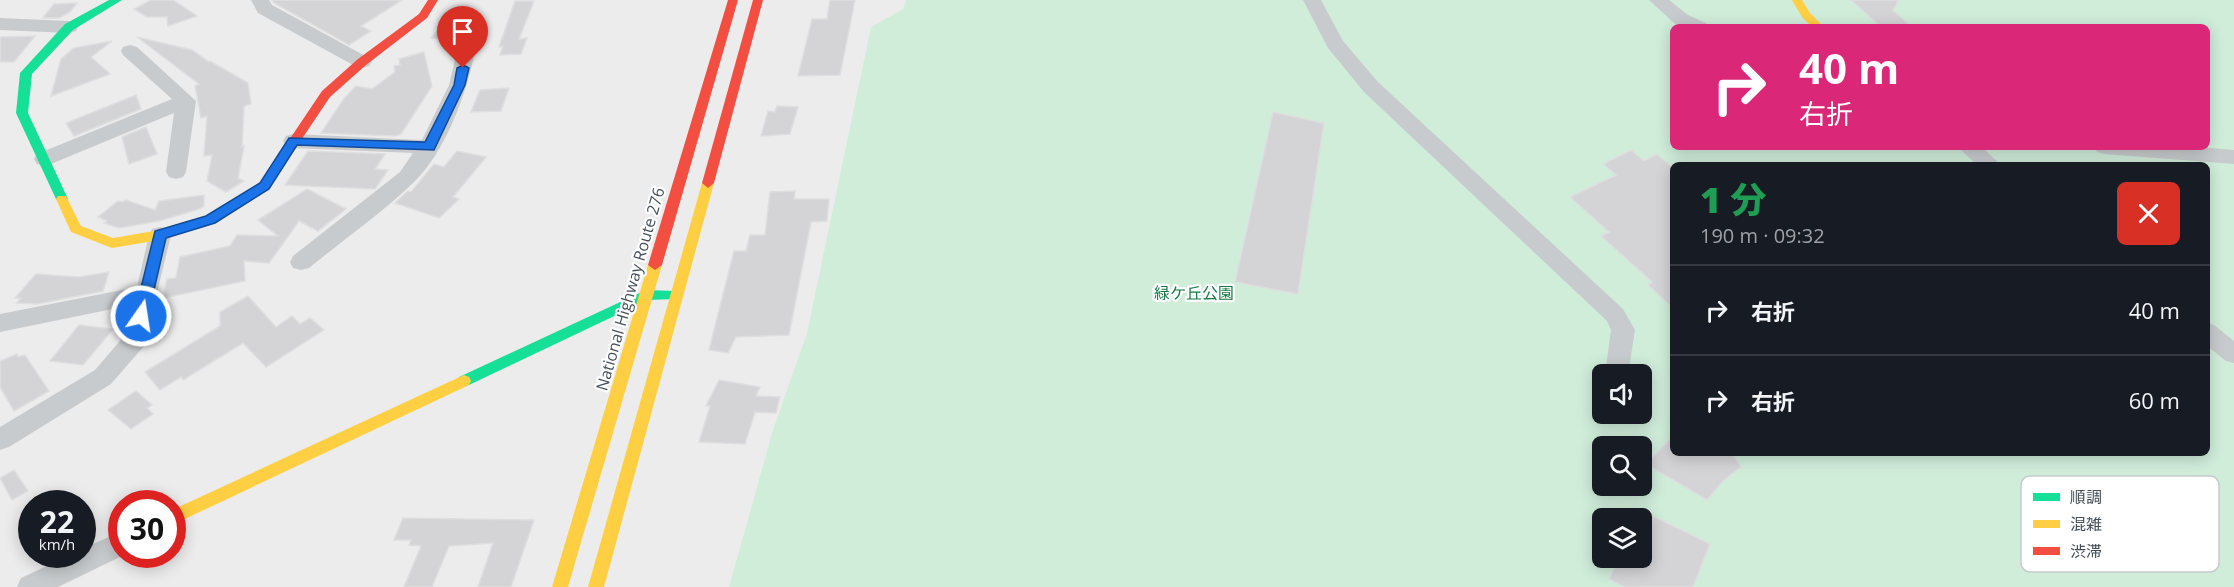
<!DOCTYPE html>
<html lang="ja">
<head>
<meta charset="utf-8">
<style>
  :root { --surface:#171b24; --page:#20242c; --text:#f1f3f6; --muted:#9ea1a6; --line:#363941 }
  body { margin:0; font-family:"Open Sans","Noto Sans JP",sans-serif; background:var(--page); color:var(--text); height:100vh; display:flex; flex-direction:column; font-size:22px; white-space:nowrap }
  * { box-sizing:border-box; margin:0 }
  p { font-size:20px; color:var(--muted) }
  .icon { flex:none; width:33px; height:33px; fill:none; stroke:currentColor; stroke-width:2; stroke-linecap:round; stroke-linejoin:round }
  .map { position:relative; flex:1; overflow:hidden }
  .side { position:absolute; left:1670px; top:162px; width:540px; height:294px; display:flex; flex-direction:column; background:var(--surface); border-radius:9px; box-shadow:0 3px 15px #0003 }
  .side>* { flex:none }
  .banner { position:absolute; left:1670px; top:24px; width:540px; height:126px; border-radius:9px; box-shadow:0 3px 15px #0003; background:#db2777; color:#fff; overflow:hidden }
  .fabs { position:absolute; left:1592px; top:364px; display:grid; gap:12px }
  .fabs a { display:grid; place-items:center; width:60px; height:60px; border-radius:9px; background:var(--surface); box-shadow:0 3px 15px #0003; font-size:30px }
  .speed { position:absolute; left:18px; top:490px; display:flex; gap:12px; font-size:30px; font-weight:700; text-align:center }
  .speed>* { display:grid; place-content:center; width:78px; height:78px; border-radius:50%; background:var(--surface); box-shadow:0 3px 15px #0003; line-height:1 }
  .speed small { font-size:15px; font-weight:400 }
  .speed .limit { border:9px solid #d22; background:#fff; color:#111 }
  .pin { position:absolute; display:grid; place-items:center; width:51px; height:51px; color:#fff; margin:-62px -26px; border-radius:50% 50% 50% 0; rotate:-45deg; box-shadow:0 0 6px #0007 }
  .pin .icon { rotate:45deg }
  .me { position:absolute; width:66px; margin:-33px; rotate:13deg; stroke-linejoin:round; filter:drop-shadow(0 0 4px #0008) }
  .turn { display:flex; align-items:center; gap:21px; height:126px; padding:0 30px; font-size:27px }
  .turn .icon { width:78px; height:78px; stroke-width:2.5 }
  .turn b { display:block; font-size:42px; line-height:51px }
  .round { display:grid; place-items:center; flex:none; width:63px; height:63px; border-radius:9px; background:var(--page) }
  .overview { display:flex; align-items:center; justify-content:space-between; height:102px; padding:0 30px }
  h1 { font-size:36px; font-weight:800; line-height:45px; color:#1e9e55 }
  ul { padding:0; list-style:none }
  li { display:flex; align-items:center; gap:18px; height:90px; padding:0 30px; border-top:2px solid var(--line) }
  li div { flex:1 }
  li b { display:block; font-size:22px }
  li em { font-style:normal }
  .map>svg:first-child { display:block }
  .green { fill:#d0edda; fill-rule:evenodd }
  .building { fill:#d4d4d7; stroke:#dededf; stroke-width:1.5 }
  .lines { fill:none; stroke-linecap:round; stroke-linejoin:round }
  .street { fill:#c8cbcd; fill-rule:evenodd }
  .fast { fill:#16e098; fill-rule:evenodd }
  .slow { fill:#ffcf43; fill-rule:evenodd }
  .jam { fill:#f24e42; fill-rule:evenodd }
  .route { fill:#1a73e8; stroke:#114b97; stroke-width:1.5 }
  .labels { text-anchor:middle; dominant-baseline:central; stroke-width:4.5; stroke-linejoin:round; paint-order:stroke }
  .street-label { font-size:16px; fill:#444f59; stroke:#fff }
  .park-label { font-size:16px; fill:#167845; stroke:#fff }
  .key { fill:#fff; stroke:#c7cacd; stroke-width:1.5 }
  .key-label { font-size:16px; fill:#444f59 }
</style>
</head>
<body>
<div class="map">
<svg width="2234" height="587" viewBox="0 0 2234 587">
  <rect width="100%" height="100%" fill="#edecec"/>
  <!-- green -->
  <path class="green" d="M906,0h1328v587h-1505l44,-157 34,-97 64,-306 32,-18zM1672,27h534v120h-534zM1672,165h534v288h-534zM1602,375h39v39h-39zM1602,447h39v39h-39zM1602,519h39v39h-39z"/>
  <!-- building -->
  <g class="building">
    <path d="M151,0h22l24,16 -29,10 -1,-9h-20l-13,-8z"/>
    <path d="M272,0h130l-41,26 10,5 -22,14 -75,-42z"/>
    <path d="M830,0h25l-15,75 -42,1 14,-57h15z"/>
    <path d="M1851,0h48l-6,10 19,17h-31z"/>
    <path d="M515,1h19l-15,38 8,-1 -6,16 -21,1 3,-9 -4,1z"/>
    <path d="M77,3l-7,9 -11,6h-16l11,-14z"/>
    <path d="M452,14l18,3 -20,23 -19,-2z"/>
    <path d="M35,36l-21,26h-14v-25z"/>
    <path d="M137,37l55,13 17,12 1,-1 38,22 3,21 -7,2 -2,41 2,-1 -6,32 6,3 -2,1 -16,10 -19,-11 5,-26 -8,1 3,-40 -6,2 -6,-32 4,-2z"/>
    <path d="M112,41l-21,16 19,17 -59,22 10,-37 13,-11z"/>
    <path d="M424,52l8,34 -31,48 -6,2 -74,-3 22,-33 13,-14 16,3 23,-17 -1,-6 6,-1 -1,-6z"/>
    <path d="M509,88l-8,23 -30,1 9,-22z"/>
    <path d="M136,95l5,14 -67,27 -8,-13z"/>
    <path d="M777,106l21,1 -8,27 -29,2 7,-25 7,1z"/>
    <path d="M1273,112l51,11 -26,171 -63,-12z"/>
    <path d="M146,127l11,27 -28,10 -7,-27z"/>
    <path d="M1631,150l13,11 13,-7 15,13v140l-24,-22 4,-3 -51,-46 8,-4 -39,-35 46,-22 -13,-11z"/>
    <path d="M308,151l77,3 -10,15 13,1 -13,19 -90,-4z"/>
    <path d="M457,151l29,6 -33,40 6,2 -20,19 -44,-15 13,-12 3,1 23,-28 10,3z"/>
    <path d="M307,189l39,20 -28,22 -19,-10 -30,42 -25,-2 1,20 -82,17 4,-19 9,-1 4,-21 50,-11 7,-11 41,1 -20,-16z"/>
    <path d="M795,191l-1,8h35l-2,22 -16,1 -22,113 -53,2 -8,16 -19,-3 25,-99h12l4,-16h15l5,-43z"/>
    <path d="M204,195v11l-5,3 -40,12 -40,7 -15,-5 3,-2 -9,-4 20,-16 4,1 4,-2 29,10 4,-9z"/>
    <path d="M109,272l-6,19 -66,13 -20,-1 4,-5h-6l21,-24 43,3z"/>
    <path d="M248,296l28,31 16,-11 8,8 10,-6 14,12 -58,37 -23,-24 -60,37 -2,-3 -21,13 -15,-18 75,-46v-14z"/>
    <path d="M79,325l34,4 -30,36 -33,-4z"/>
    <path d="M17,354l1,3 7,-2 24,36 -35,20 -14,-24v-26z"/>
    <path d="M719,380l41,7 -4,9 24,1 -4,16 -21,-1 -10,32 -46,-2 11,-36h-4z"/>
    <path d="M136,391l16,14 -5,3 6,6 -22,15 -23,-19z"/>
    <path d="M1672,437v16h60l9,14 -18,14 -16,19 -61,-36z"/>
    <path d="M14,470l14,21 -16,9 -12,-22z"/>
    <path d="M1641,510l69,34 -17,43h-69l-15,-8 10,-21h22z"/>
    <path d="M403,518l131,2 -23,67h-33l15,-44 -44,3 -17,41h-28l17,-41 -12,-1 2,-5h-17z"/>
  </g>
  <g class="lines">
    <!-- street -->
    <g class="street">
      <path d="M251,0h18l3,5 97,53 3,4 -3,4 -7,2 -7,-2 -97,-53z"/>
      <path d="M1303,0h18l22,41 35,41 245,227 12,21 -7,45 -23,-1 6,-44 -4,-9 -243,-229 -36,-44z"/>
      <path d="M1649,0h20l19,15 18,8 2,4h-25l-9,-4z"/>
      <path d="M0,18l69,3 7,2 2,4 -2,4 -7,2 -69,-3z"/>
      <path d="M130,45l7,2 59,54 -10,71 -3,5 -7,2 -7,-2 -3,-5 8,-59 -123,51 -7,2 -7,-2 -3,-5 3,-5 135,-55 -49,-44 -2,-4 2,-4z"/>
      <path d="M466,45l7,2 2,4c-8,42 -30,102 -62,132 -32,31 -70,57 -104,85l-8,2 -8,-2 -3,-6 3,-6 107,-84 13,-19 -120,-5 -7,-2 -3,-5 3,-5 7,-2 129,6 27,-55 8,-34 2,-4z"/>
      <path d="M1958,147h24l19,18h-24z"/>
      <path d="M2094,147h104l36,3v14l-130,-10 -7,-2z"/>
      <path d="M160,227l8,2 3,6 -27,111 -33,38 -102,63 -9,3v-23l95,-57 30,-35 7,-30 -132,27v-18l137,-27 12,-52 3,-6z"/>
      <path d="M2206,322l8,3 20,16v22l-8,-2 -20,-16z"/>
      <path d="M122,531v24h2l-66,32h-41l4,-9 49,-23h12v-6z"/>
    </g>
    <!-- fast -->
    <g class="fast">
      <path d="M109,0h13l-49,30 -41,44 -4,39 40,86 -6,5 -6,-5 -40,-86 4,-40 45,-49z"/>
      <path d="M646,290l29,1 2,4 -2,4 -27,1 -179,85 -5,2 -5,-2 -2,-4 2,-4z"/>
    </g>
    <!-- slow -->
    <g class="slow">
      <path d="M1792,0h10l8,13 14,14h-12l-10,-10z"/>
      <path d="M281,157l6,4 -19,28 -52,33 -56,18 -48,8 -41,-16 -15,-33 2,-3h8l15,30 32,12 47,-8 46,-14 54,-33 17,-25z"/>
      <path d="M708,178l6,5 -110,404h-16l114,-404z"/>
      <path d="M655,260l7,5 -94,322h-16l96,-322z"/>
      <path d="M464,375l5,2 2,4 -2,4 -297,140v-15z"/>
    </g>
    <!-- jam -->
    <g class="jam">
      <path d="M428,0h10l-11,18 -61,47 -36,32 -45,67h-8l-2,-3 2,-3 45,-67 36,-32 61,-45z"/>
      <path d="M728,0h10l-76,265 -7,5 -7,-5z"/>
      <path d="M753,0h10l-49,183 -6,5 -6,-5z"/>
    </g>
  </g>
  <!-- route -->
  <path class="route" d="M463,65l6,3 -4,17 -31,65 -137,-5 -28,44 -54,34 -49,15 -18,78 -2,4h-10l-2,-4 21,-85 51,-15 54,-33 29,-45 136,4 29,-57 3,-17z"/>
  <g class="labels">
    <!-- street labels -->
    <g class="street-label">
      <text transform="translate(630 289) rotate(-74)">National Highway Route 276</text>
    </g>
    <!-- park labels -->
    <g class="park-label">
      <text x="1194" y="293">緑ケ丘公園</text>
    </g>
  </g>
  <!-- legend -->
  <rect x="2021" y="476" width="198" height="96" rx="9" class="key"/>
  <rect x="2033" y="493" width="27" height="8" fill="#16e098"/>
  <rect x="2033" y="520" width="27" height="8" fill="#ffcf43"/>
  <rect x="2033" y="547" width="27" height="8" fill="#f24e42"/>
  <g class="key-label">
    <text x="2070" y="503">順調</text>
    <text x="2070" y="530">混雑</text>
    <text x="2070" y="557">渋滞</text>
  </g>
</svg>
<div class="fabs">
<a><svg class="icon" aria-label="sound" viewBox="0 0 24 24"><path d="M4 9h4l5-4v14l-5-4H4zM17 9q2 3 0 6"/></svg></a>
<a><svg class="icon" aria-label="search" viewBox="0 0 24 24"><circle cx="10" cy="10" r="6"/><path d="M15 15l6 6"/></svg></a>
<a><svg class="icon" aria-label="layers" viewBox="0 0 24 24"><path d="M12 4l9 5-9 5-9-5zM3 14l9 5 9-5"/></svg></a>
</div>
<div class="speed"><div>22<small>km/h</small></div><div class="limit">30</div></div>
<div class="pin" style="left:463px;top:68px;background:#d93025"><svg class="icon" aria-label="arrive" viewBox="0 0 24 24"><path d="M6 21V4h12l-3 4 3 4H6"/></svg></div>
<svg class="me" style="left:141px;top:316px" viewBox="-20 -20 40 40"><circle r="17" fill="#1a73e8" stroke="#fff" stroke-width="3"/><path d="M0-11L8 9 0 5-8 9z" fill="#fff"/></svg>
<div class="banner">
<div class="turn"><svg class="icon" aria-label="right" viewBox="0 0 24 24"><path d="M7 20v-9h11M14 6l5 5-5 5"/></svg><div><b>40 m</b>右折</div></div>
</div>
<section class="side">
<div class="overview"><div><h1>1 分</h1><p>190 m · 09:32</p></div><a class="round" style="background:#d93025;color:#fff"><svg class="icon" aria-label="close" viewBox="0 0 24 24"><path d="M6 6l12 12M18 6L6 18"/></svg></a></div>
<ul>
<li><svg class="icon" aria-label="right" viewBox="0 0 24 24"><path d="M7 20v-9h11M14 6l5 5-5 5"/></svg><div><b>右折</b></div><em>40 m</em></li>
<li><svg class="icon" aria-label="right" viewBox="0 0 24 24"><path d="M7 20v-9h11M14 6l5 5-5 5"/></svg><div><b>右折</b></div><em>60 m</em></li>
</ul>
</section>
</div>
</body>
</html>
